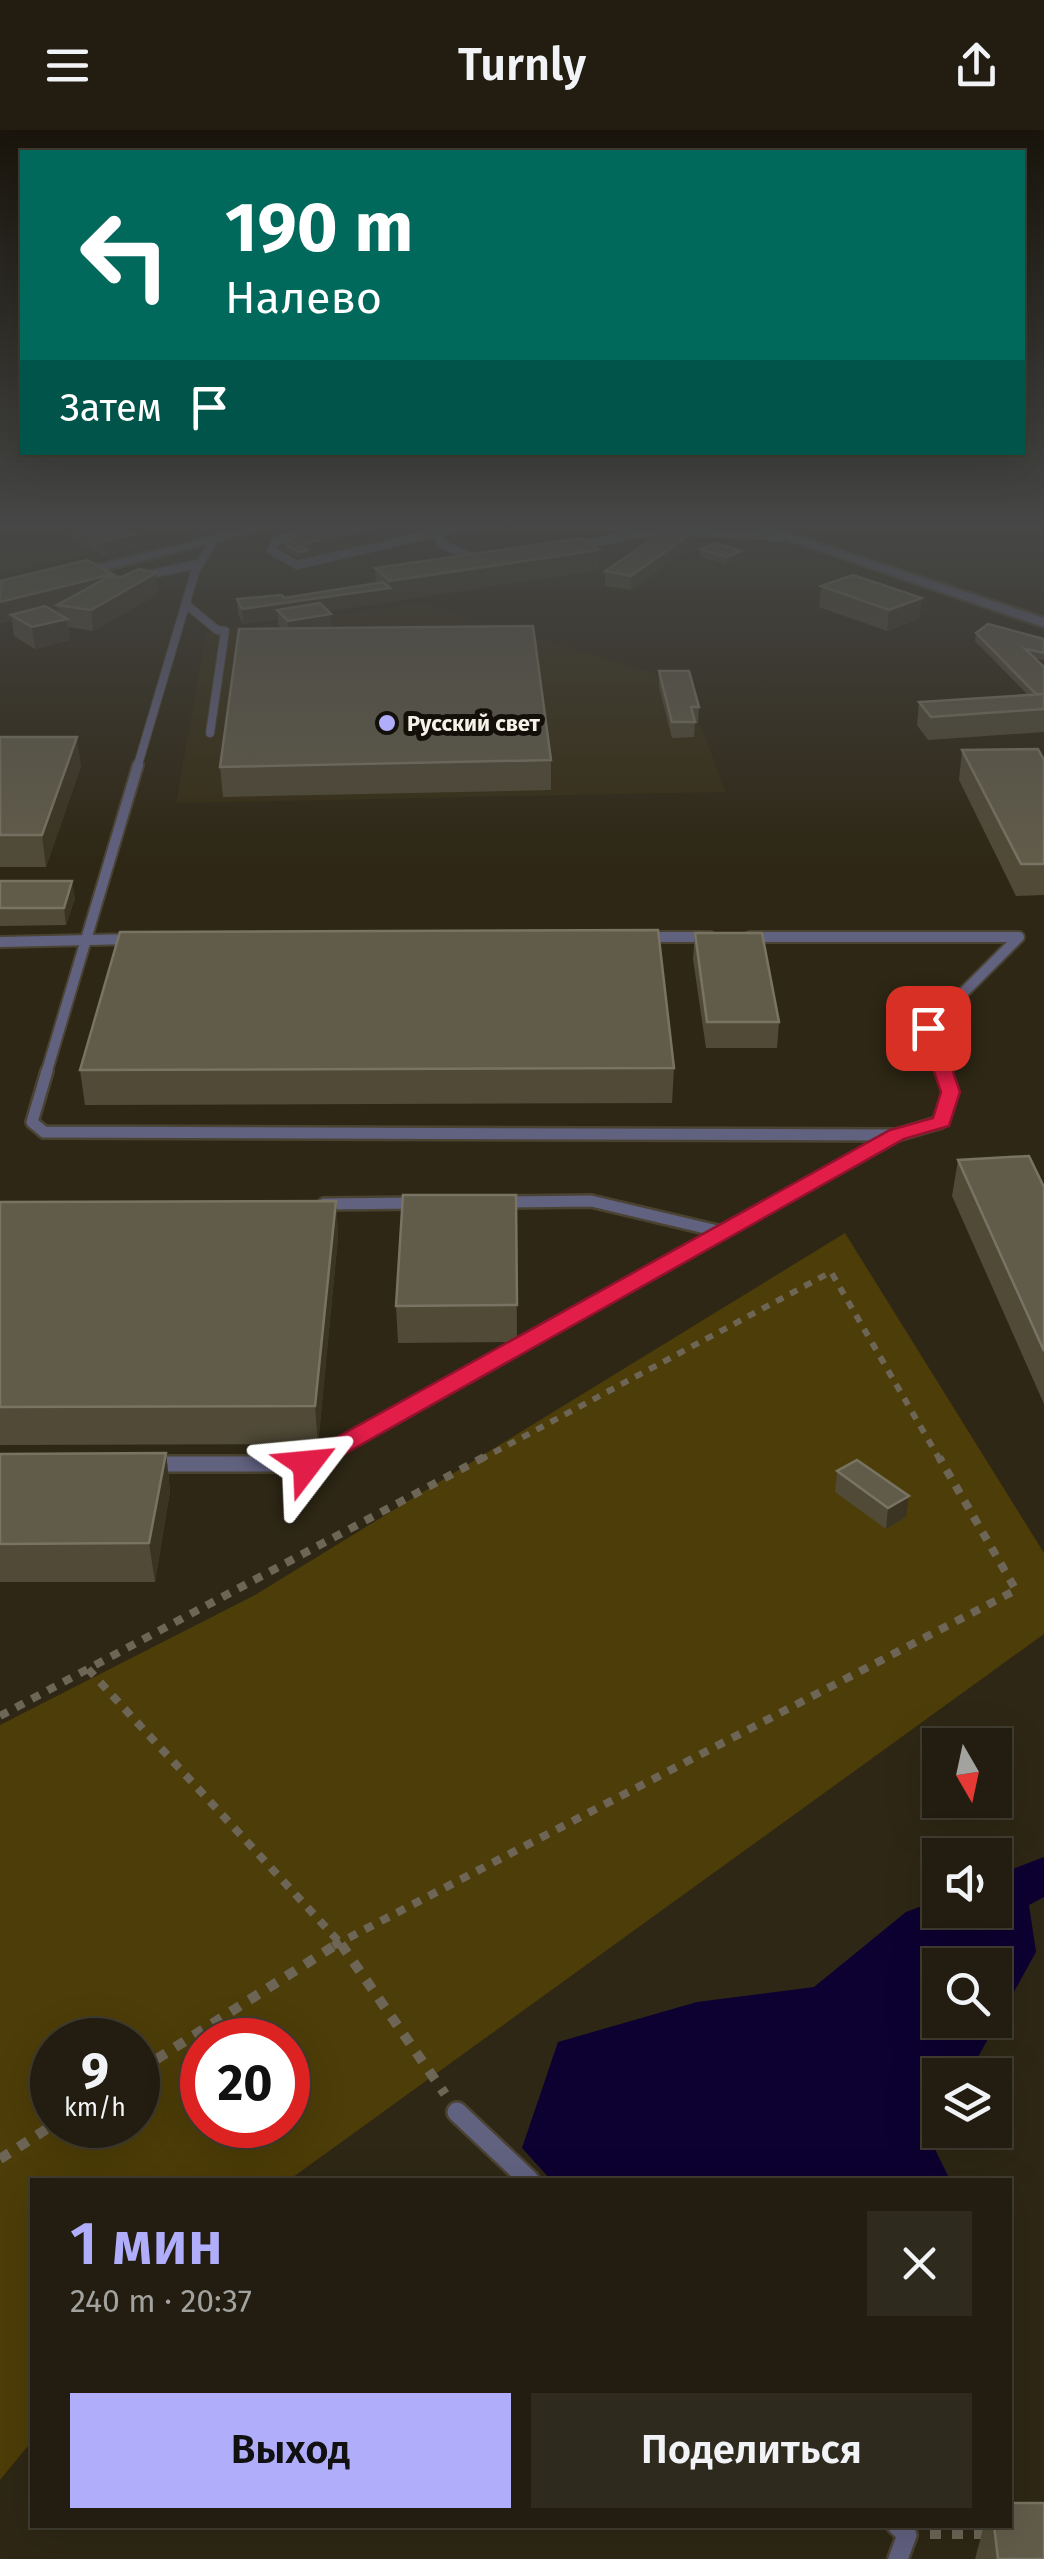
<!DOCTYPE html>
<html lang="ru">
<head>
<meta charset="utf-8">
<style>
  :root { --surface:#221d10; --page:#2e2a1e; --text:#f1f3f6; --muted:#a2a29f; --line:#3f3b30; --accent:#b0aefa }
  body { margin:0; font-family:"Fira Sans",sans-serif; background:var(--page); color:var(--text); height:100vh; display:flex; flex-direction:column; font-size:38px; white-space:nowrap }
  * { box-sizing:border-box; margin:0 }
  p { font-size:32px; color:var(--muted) }
  .icon { flex:none; width:55px; height:55px; fill:none; stroke:currentColor; stroke-width:2; stroke-linecap:round; stroke-linejoin:round }
  .map { position:relative; flex:1; overflow:hidden }
  .drawer { position:absolute; left:30px; top:2048px; width:982px; height:350px; display:flex; flex-direction:column; background:var(--surface); border-radius:0px; box-shadow:0 10px 40px #0002,0 0 0 2px var(--line) }
  .drawer>* { flex:none }
  .guide { position:absolute; left:20px; top:20px; width:1005px; height:305px; border-radius:0px; box-shadow:0 10px 40px #0002,0 0 0 2px var(--line); background:#00695c; color:#fff; overflow:hidden }
  .needle { width:65px; rotate:171deg }
  .controls { position:absolute; left:922px; top:1598px; display:grid; gap:20px }
  .controls a { display:grid; place-items:center; width:90px; height:90px; border-radius:0px; background:var(--surface); box-shadow:0 10px 40px #0002,0 0 0 2px var(--line); font-size:50px }
  .speed { position:absolute; left:30px; top:1888px; display:flex; gap:20px; font-size:50px; font-weight:700; text-align:center }
  .speed>* { display:grid; place-content:center; width:130px; height:130px; border-radius:50%; background:var(--surface); box-shadow:0 10px 40px #0002,0 0 0 2px var(--line); line-height:1 }
  .speed small { font-size:25px; font-weight:400 }
  .speed .limit { border:15px solid #d22; background:#fff; color:#111 }
  .pin { position:absolute; display:grid; place-items:center; width:85px; height:85px; color:#fff; margin:-42px; border-radius:20px; box-shadow:0 5px 15px #0006 }
  .me { position:absolute; width:110px; margin:-55px; rotate:61deg; stroke-linejoin:round; filter:drop-shadow(0 0 8px #0008) }
  .turn { display:flex; align-items:center; gap:35px; height:210px; padding:0 40px; font-size:45px }
  .turn .icon { width:130px; height:130px; stroke-width:2.5 }
  .turn b { display:block; font-size:70px; line-height:85px }
  .then { display:flex; align-items:center; height:95px; padding:0 40px; background:#0003; gap:20px; font-size:38px }
  .round { display:grid; place-items:center; flex:none; width:105px; height:105px; border-radius:0px; background:var(--page) }
  .head { display:flex; align-items:center; justify-content:space-between; height:170px; padding:0 40px }
  h1 { font-size:60px; font-weight:600; line-height:75px; color:var(--accent) }
  .cta { display:flex; gap:20px; margin-top:auto; padding:20px 40px }
  .cta a { flex:1; height:115px; border-radius:0px; background:var(--accent); color:#111; font-size:40px; font-weight:600; line-height:115px; text-align:center }
  .cta a+a { background:var(--page); color:var(--text) }
  header { display:flex; justify-content:space-between; align-items:center; height:130px; padding:0 40px; background:var(--surface); font-size:45px; font-weight:600 }
  .map>svg:first-child { display:block }
  .built { fill:#352d14 }
  .green { fill:#4d3d08; fill-rule:evenodd }
  .water { fill:#0d0131; fill-rule:evenodd }
  .lines { fill:none; stroke-linecap:round; stroke-linejoin:round }
  .service-far4-casing { stroke:#4a4332; stroke-width:10 }
  .service-far3-casing { stroke:#4a4332; stroke-width:14 }
  .service-far2-casing { stroke:#4a4332; stroke-width:16 }
  .service-far1-casing { stroke:#4a4332; stroke-width:20 }
  .service-casing { stroke:#4a4332; stroke-width:24 }
  .tertiary-casing { stroke:#4a4332; stroke-width:5 }
  .path-far2 { stroke:#6d6657; stroke-width:6; stroke-dasharray:8 8; stroke-linecap:butt }
  .path-far1 { stroke:#6d6657; stroke-width:8; stroke-dasharray:9 9; stroke-linecap:butt }
  .path { stroke:#6d6657; stroke-width:10; stroke-dasharray:11 11; stroke-linecap:butt }
  .service-far4 { stroke:#616180; stroke-width:8 }
  .service-far3 { stroke:#616180; stroke-width:10 }
  .service-far2 { stroke:#616180; stroke-width:11 }
  .service-far1 { stroke:#616180; stroke-width:15 }
  .service { stroke:#616180; stroke-width:19 }
  .tertiary { fill:#616180; fill-rule:evenodd }
  .wall { fill:#504a37 }
  .shaded-wall { fill:#3b3422 }
  .building { fill:#615c4a; stroke:#797363; stroke-width:2.5 }
  .route { fill:#e11d48; stroke:#92132f; stroke-width:2.5 }
  .poi-dot { fill:#b0aefa; stroke:#131009; stroke-width:4 }
  .labels { text-anchor:middle; dominant-baseline:central; stroke-width:10; stroke-linejoin:round; paint-order:stroke }
  .far-poi-label { font-size:22px; font-weight:bold; fill:#f6f2e7; stroke:#131009; text-anchor:start }
</style>
</head>
<body>
<header><svg class="icon" aria-label="menu" viewBox="0 0 24 24"><path d="M4 6h16M4 12h16M4 18h16"/></svg>Turnly<svg class="icon" aria-label="share" viewBox="0 0 24 24"><path d="M12 15V3M7 8l5-5 5 5M5 13v7h14v-7"/></svg></header>
<div class="map">
<svg width="1044" height="2429" viewBox="0 0 1044 2429">
  <rect width="100%" height="100%" fill="#2e2715"/>
  <!-- built -->
  <g class="built">
    <path d="M0,393h220l-220,52z"/>
    <path d="M421,473l263,79 42,110 -550,11 30,-171z"/>
  </g>
  <!-- green -->
  <path class="green" d="M845,1103l199,320v81l-755,546h-257v261l-32,39v-755l255,-130zM52,1910h86v85h-86zM202,1910h86v85h-86z"/>
  <!-- water -->
  <path class="water" d="M1044,1727v40l-15,8 7,47 -68,123h-28v43l-12,17 22,45h-399l-29,-32 36,-106 139,-40 117,-15 92,-75 34,-13v11h55v-34zM940,1835h55v55h-55z"/>
  <g class="lines">
    <defs>
      <g id="service-far4">
        <path d="M420,393l20,10v10l37,17"/>
        <path d="M603,393l33,11 56,-2 89,5"/>
        <path d="M305,404l-28,6 -6,10 26,15 182,-42"/>
        <path d="M575,417l61,-13"/>
        <path d="M142,446l56,-12"/>
        <path d="M187,475l30,25 8,1 -15,102"/>
        <path d="M137,638l58,-196 19,-32"/>
      </g>
      <g id="service-far3">
        <path d="M645,807h65"/>
        <path d="M750,807h269l-91,91 16,46"/>
        <path d="M0,812l135,-3"/>
        <path d="M46,944l92,-309"/>
      </g>
      <g id="service-far2">
        <path d="M47,941l-15,51 12,10 853,3 44,-13 9,-30 -7,-21"/>
        <path d="M499,1072l92,-1 131,31"/>
        <path d="M324,1074l95,-1"/>
        <path d="M315,1330l580,-324"/>
      </g>
      <path id="service-far1" d="M151,1334h156l12,-7"/>
      <g id="service">
        <path d="M457,1982l72,68"/>
        <path d="M897,2395l10,10 -9,24"/>
      </g>
      <g id="tertiary">
        <path d="M266,393h24l-290,74v-8z"/>
        <path d="M738,393h21l285,95v9z"/>
      </g>
    </defs>
    <!-- service-far4 casing -->
    <use href="#service-far4" class="service-far4-casing"/>
    <!-- service-far3 casing -->
    <use href="#service-far3" class="service-far3-casing"/>
    <!-- service-far2 casing -->
    <use href="#service-far2" class="service-far2-casing"/>
    <!-- service-far1 casing -->
    <use href="#service-far1" class="service-far1-casing"/>
    <!-- service casing -->
    <use href="#service" class="service-casing"/>
    <!-- tertiary casing -->
    <use href="#tertiary" class="tertiary-casing"/>
    <!-- path-far2 -->
    <path class="path-far2" d="M480,1330l351,-188 109,188"/>
    <!-- path-far1 -->
    <g class="path-far1">
      <path d="M88,1539l255,277"/>
      <path d="M0,1586l484,-259"/>
      <path d="M333,1816l683,-356 -77,-133"/>
    </g>
    <!-- path -->
    <g class="path">
      <path d="M341,1814l104,150"/>
      <path d="M138,1941l199,-127"/>
      <path d="M0,2029l53,-34"/>
      <path d="M930,2404h58"/>
    </g>
    <!-- service-far4 -->
    <use href="#service-far4" class="service-far4"/>
    <!-- service-far3 -->
    <use href="#service-far3" class="service-far3"/>
    <!-- service-far2 -->
    <use href="#service-far2" class="service-far2"/>
    <!-- service-far1 -->
    <use href="#service-far1" class="service-far1"/>
    <!-- service -->
    <use href="#service" class="service"/>
    <!-- tertiary -->
    <use href="#tertiary" class="tertiary"/>
  </g>
  <!-- wall -->
  <g class="wall">
    <path d="M43,394h71l24,24 -32,8z"/>
    <path d="M182,394h58l-48,11 -10,-6z"/>
    <path d="M339,394h65v11l-104,24 -16,-9v-7l7,-2v-6z"/>
    <path d="M691,404l-1,14 -59,42 -26,-4v-15z"/>
    <path d="M700,419l41,2v7l-15,6 -26,-7z"/>
    <path d="M375,438l224,2 -271,41 4,17 219,132v30l-328,7 -3,-30 62,-139 -4,-3v-6l-35,5 -5,-10 -1,-15 47,-1 92,-15z"/>
    <path d="M113,444l1,2 44,18 -65,37 -25,-4 2,13 -35,9 -21,-13 -2,-15 -12,-40z"/>
    <path d="M821,456l101,12 -3,21 -32,12 -68,-24z"/>
    <path d="M976,503l68,6v21l-8,-1 8,8v65l-116,8 -11,-15 2,-23 109,-7 -53,-54z"/>
    <path d="M659,541l40,36 -1,16h-3l-1,14 -22,1 -13,-51z"/>
    <path d="M0,607l81,29 -35,101h-46z"/>
    <path d="M962,620l82,10v135l-28,1 -57,-116z"/>
    <path d="M0,751l75,17 -9,27 -66,1z"/>
    <path d="M695,803l84,89 -2,26h-71l-13,-89z"/>
    <path d="M674,938l-2,35 -587,2 -5,-35z"/>
    <path d="M958,1030l86,27v217l-92,-208z"/>
    <path d="M516,1065l1,147 -119,1 -2,-37z"/>
    <path d="M336,1071l2,36 -20,207 -318,1v-243z"/>
    <path d="M166,1323l4,38 -15,91h-155v-128z"/>
    <path d="M837,1341l69,46 -20,12 -51,-37z"/>
    <path d="M984,2395h26l34,34h-69z"/>
  </g>
  <!-- shaded-wall -->
  <g class="shaded-wall">
    <path d="M191,394h49l-48,11z"/>
    <path d="M374,394h30v11l-104,24 -1,-7 9,-2 -1,-7 67,-15z"/>
    <path d="M136,404l2,14 -32,8 -2,-14z"/>
    <path d="M691,404l-1,14 -59,42v-14z"/>
    <path d="M599,420v20l-208,32 -1,-21z"/>
    <path d="M0,421l4,20 -4,2z"/>
    <path d="M741,421v7l-15,6 1,-7z"/>
    <path d="M156,443l2,21 -65,37 -2,-21z"/>
    <path d="M113,444l3,21 -59,10 1,5 -39,10 -8,-5 1,6 -12,3v-22z"/>
    <path d="M390,458l1,14 -106,16 -8,-8 1,9 -35,5 -1,-15z"/>
    <path d="M922,468l-3,21 -32,12 2,-21z"/>
    <path d="M331,484l1,15 -43,7 -1,-15z"/>
    <path d="M67,489l3,21 -35,9 -3,-22z"/>
    <path d="M77,607l4,29 -35,101 -4,-32z"/>
    <path d="M72,751l3,17 -9,27 -2,-17z"/>
    <path d="M336,1071l2,36 -20,207 -3,-38z"/>
    <path d="M166,1323l4,38 -15,91 -6,-39z"/>
    <path d="M909,1366l-3,21 -20,12 2,-21z"/>
  </g>
  <!-- building -->
  <g class="building">
    <path d="M68,394h46l22,10 -32,8z"/>
    <path d="M339,394h26l9,4 -67,15 -16,-8z"/>
    <path d="M666,400l25,4 -60,42 -26,-5z"/>
    <path d="M583,408l16,12 -209,31 -15,-13z"/>
    <path d="M291,411l17,9 -9,2 -15,-9z"/>
    <path d="M715,413l26,8 -14,6 -27,-8z"/>
    <path d="M87,430l26,14 -113,28v-17h2l-2,-4z"/>
    <path d="M139,439l17,4 -65,37 -34,-5 53,-29 12,1z"/>
    <path d="M853,445l69,23 -33,12 -68,-24z"/>
    <path d="M383,452l7,6 -148,21 -5,-10 45,-4 2,3z"/>
    <path d="M320,473l11,11 -43,7 -11,-11z"/>
    <path d="M45,476l22,13 -35,8 -21,-12z"/>
    <path d="M988,494l56,15v14l-19,-4 19,18v27h-8l-60,-61z"/>
    <path d="M533,496l18,134 -331,7 19,-138z"/>
    <path d="M659,541h30l10,36h-8l4,15h-23z"/>
    <path d="M1044,564v15l-113,8 -12,-15z"/>
    <path d="M0,607h77l-35,98h-42z"/>
    <path d="M1038,619l6,11v104h-23l-59,-114z"/>
    <path d="M0,751h72l-8,27h-64z"/>
    <path d="M658,800l16,138 -594,2 40,-138z"/>
    <path d="M695,803h67l17,89h-72z"/>
    <path d="M1029,1026l15,31v164l-86,-191z"/>
    <path d="M403,1065h113l1,110 -121,1z"/>
    <path d="M336,1071l-21,205 -315,1v-205z"/>
    <path d="M166,1323l-17,90 -149,1v-90z"/>
    <path d="M857,1330l52,36 -21,12 -51,-37z"/>
    <path d="M1010,2373h34v56h-46l-4,-34h16z"/>
  </g>
  <!-- sky -->
  <linearGradient id="sky" x2="0" y2="1"><stop stop-color="#19150c"/><stop offset="0.54" stop-color="#464746"/><stop offset="1" stop-color="#464746" stop-opacity="0"/></linearGradient>
  <rect width="1044" height="734" fill="url(#sky)"/>
  <!-- route -->
  <path class="route" d="M928,893l10,5 22,64 -11,34 -45,13 -588,331h-18l-3,-6 3,-5 592,-329 43,-12 8,-26 -22,-64z"/>
  <!-- markers -->
  <circle class="poi-dot" cx="387" cy="593" r="10"/>
  <g class="labels">
    <!-- far-poi labels -->
    <g class="far-poi-label">
      <text x="407" y="593">Русский свет</text>
    </g>
  </g>
</svg>
<div class="controls">
<a><svg class="needle" viewBox="-14 -14 28 28"><path d="M0-13l5 13h-10z" fill="#e53935"/><path d="M0 13l5-13h-10z" fill="#a2a29f"/></svg></a>
<a><svg class="icon" aria-label="sound" viewBox="0 0 24 24"><path d="M4 9h4l5-4v14l-5-4H4zM17 9q2 3 0 6"/></svg></a>
<a><svg class="icon" aria-label="search" viewBox="0 0 24 24"><circle cx="10" cy="10" r="6"/><path d="M15 15l6 6"/></svg></a>
<a><svg class="icon" aria-label="layers" viewBox="0 0 24 24"><path d="M12 4l9 5-9 5-9-5zM3 14l9 5 9-5"/></svg></a>
</div>
<div class="speed"><div>9<small>km/h</small></div><div class="limit">20</div></div>
<div class="pin" style="left:928px;top:898px;background:#d93025"><svg class="icon" aria-label="arrive" viewBox="0 0 24 24"><path d="M6 21V4h12l-3 4 3 4H6"/></svg></div>
<svg class="me" style="left:307px;top:1334px" viewBox="-20 -20 40 40"><path d="M0-17L14 15 0 8-14 15z" fill="#e11d48" stroke="#fff" stroke-width="4"/></svg>
<div class="guide">
<div class="turn"><svg class="icon" aria-label="left" viewBox="0 0 24 24"><path d="M17 20v-9H6M10 6l-5 5 5 5"/></svg><div><b>190 m</b>Налево</div></div>
<div class="then">Затем<svg class="icon" aria-label="arrive" viewBox="0 0 24 24"><path d="M6 21V4h12l-3 4 3 4H6"/></svg></div>
</div>
<section class="drawer">
<div class="head"><div><h1>1 мин</h1><p>240 m · 20:37</p></div><a class="round"><svg class="icon" aria-label="close" viewBox="0 0 24 24"><path d="M6 6l12 12M18 6L6 18"/></svg></a></div>
<div class="cta"><a>Выход</a><a>Поделиться</a></div>
</section>
</div>
</body>
</html>
